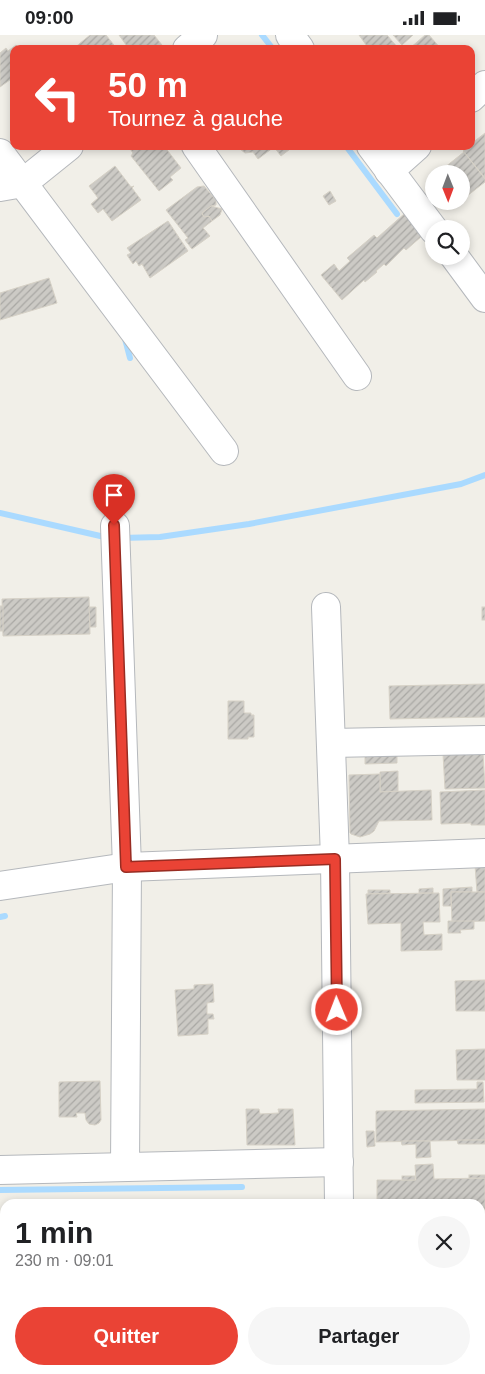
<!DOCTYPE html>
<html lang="fr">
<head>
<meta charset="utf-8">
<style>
  :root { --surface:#fff; --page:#f6f6f6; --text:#202124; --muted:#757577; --accent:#ea4335 }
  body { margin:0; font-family:Helvetica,sans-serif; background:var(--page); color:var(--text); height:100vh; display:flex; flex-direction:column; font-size:19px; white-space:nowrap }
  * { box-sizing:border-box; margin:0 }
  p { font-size:16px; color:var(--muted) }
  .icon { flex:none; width:28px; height:28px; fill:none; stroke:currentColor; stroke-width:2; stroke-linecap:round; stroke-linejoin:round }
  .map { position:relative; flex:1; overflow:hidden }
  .side { position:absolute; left:0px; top:1164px; width:485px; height:176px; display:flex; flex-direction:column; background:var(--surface); border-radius:15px 15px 0 0; box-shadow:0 2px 8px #0003 }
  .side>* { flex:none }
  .banner { position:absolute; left:10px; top:10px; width:465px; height:105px; border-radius:10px; box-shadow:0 2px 8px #0003; background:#ea4335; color:#fff; overflow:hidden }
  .needle { width:32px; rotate:179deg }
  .fabs { position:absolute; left:425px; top:130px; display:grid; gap:10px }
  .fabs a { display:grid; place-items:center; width:45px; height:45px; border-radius:50%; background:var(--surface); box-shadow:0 2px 8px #0003; font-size:25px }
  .pin { position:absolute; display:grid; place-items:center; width:42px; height:42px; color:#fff; margin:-51px -21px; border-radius:50% 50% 50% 0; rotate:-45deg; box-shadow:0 0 5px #0007 }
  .pin .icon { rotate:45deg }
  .me { position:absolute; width:55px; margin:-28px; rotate:359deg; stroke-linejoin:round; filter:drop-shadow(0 0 4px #0008) }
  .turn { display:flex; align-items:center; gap:18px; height:105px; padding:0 15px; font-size:22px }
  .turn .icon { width:65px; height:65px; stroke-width:2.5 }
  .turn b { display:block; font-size:35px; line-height:42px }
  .round { display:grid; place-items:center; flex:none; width:52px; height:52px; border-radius:26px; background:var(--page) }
  .overview { display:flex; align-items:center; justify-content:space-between; height:85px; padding:0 15px }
  h1 { font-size:30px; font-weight:700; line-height:38px }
  .action { display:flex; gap:10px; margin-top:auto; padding:10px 15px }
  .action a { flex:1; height:58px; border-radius:30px; background:var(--accent); color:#fff; font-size:20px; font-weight:700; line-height:58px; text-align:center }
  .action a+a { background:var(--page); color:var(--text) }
  .status { display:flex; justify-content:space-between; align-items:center; height:35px; padding:0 25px; background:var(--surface); direction:ltr }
  .status svg { height:14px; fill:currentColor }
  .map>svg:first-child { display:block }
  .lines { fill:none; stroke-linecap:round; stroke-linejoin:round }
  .stream { stroke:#aadaff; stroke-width:6 }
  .building { fill:url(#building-hatch); stroke:#d6d1c6 }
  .minor-casing { stroke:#b5b8bc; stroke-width:30 }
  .minor { stroke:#fff; stroke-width:28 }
  .route-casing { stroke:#982c22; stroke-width:12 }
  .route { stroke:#ea4335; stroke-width:9 }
</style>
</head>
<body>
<div class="status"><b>09:00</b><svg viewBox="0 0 49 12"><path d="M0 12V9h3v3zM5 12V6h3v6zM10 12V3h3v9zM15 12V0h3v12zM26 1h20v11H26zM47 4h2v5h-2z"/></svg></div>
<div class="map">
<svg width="485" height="1339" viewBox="0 0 485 1339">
  <defs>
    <pattern id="building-hatch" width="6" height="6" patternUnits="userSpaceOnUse" patternTransform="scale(1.25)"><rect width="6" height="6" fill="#cccac5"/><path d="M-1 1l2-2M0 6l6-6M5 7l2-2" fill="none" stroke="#a9a8a4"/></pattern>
  </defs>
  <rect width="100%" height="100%" fill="#f1efe8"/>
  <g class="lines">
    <!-- stream -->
    <g class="stream">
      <path d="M262,0l11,14"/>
      <path d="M346,111l51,68"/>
      <path d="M124,300l6,23"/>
      <path d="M0,478l109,25"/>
      <path d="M121,503l39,-1 89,-13 212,-40 24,-9"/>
      <path d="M0,882l5,-1"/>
      <path d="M0,1155l242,-3"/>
      <path d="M480,1182h5"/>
    </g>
  </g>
  <!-- building -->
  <g class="building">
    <path d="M90,0h16l11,14h-44z"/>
    <path d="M119,0h35l8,10 -5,4h-28z"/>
    <path d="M359,0h28l11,13 -29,1z"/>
    <path d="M393,0h20l-11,10z"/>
    <path d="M425,0h4l12,14h-32z"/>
    <path d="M16,10l3,4h-5v28l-14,10v-34l6,-5 2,3z"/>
    <path d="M485,98v45l-22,-27 6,-5h2v-2z"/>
    <path d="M128,111h36l17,22 -11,9 3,3 -14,11 -28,-35 2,-3z"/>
    <path d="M238,111h56l-13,10 -7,-9 -16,12 -5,-7 -8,1 -5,-4z"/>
    <path d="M464,117l21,27v3l-18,14 -6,-7v-15h-12l-5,-6z"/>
    <path d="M115,131l16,21 3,-1 -2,2 9,12 -29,21 -9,-12 -5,4 -7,-9 7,-6 -9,-12z"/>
    <path d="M204,151l12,14v5l-5,1 -9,7 2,4 5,-1 3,5 -9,7 7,8 -18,13 -7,-9 3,-2 -22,-28 31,-23z"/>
    <path d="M330,156l6,10 -7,4 -6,-9z"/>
    <path d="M211,171l11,3 -2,6 -8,6 -3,-5 -5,1 -2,-4z"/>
    <path d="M404,179l18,22 -16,14 -2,-2 -18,18 -2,-2 -8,7 1,1 -12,10 -1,-2 -22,20 -21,-25 13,-11 5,7 11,-10 -3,-3 27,-23 3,3z"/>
    <path d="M168,186l20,30 -38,27 -8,-14 -3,2 -3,-5 -3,3 -6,-9 4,-2 -4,-5z"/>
    <path d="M49,243l8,25 -57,17v-27z"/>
    <path d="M89,562l1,37 -87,2 -1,-37z"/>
    <rect x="0" y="571" width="3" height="25"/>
    <path d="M89,572h7v20h-6z"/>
    <rect x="482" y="572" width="3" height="13"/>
    <path d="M485,649v33l-95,2 -1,-33z"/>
    <path d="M228,666h16v12h7v2h3v22h-6v2h-20z"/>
    <path d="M397,713v15l-32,1v-15z"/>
    <path d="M483,718l2,35 -40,1 -2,-35z"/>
    <path d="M398,736v20l-18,1v-20z"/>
    <path d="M380,739v18l51,-2 1,30 -53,1 -5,10 -4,3 -10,3 -9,-3 -1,-1 -1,-58z"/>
    <path d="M485,755v35h-14v-2l-30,1 -1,-32z"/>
    <path d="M475,830l10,1v26h-8z"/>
    <path d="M472,852v5h-21v14h-8v-17z"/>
    <path d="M433,853v5h-14v-4z"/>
    <path d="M368,855h22v3l-22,1z"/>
    <path d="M451,857h34v29l-33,1z"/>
    <path d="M439,858l1,29h-17l1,13 18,-1v16l-41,1v-28l-33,1 -2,-30z"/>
    <path d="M448,886h26v8l-14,1 1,3h-13z"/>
    <path d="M485,945v31h-29l-1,-30z"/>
    <path d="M213,949l1,18 -7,1v11h6l1,5h-6v15l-30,2 -3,-46 19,-1v-4z"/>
    <path d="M485,1014v31h-28l-1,-30z"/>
    <path d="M100,1046l1,39 -2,3 -4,2 -6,-1 -3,-4 -1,-7h-9l1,4h-18v-35z"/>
    <path d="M477,1047h6l1,20 -69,1v-13l62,-1z"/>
    <path d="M246,1074h13l1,5 19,-1 -1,-4h15l2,36h-48z"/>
    <path d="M485,1074v31l-109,2v-31z"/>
    <path d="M366,1096h8l1,15 -8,1z"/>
    <path d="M457,1105h28v4h-27z"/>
    <path d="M401,1106h29l1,16 -15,1v-14l-14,1z"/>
    <path d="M433,1129l1,15 51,-1v31h-5v-5h-103v-24h39l-1,-15z"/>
    <rect x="469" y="1140" width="16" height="3"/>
    <rect x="402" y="1141" width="13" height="4"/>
    <rect x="480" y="1204" width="5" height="30"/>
    <rect x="0" y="1251" width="5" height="20"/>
    <rect x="480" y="1273" width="5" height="30"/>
    <path d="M480,1333h5v6h-104v-4h99z"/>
  </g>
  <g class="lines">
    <defs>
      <g id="minor">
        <path d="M290,0l10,14"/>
        <path d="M187,14l16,-14"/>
        <path d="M471,63l14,-13"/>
        <path d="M196,111l161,230"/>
        <path d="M371,111l63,84"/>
        <path d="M0,118l224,298"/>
        <path d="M389,136l28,-25"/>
        <path d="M0,152l23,-4 46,-37"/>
        <path d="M454,221l31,42"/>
        <path d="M115,491l12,341 -2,300"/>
        <path d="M326,572l9,252 4,345"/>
        <path d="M331,708l154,-3"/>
        <path d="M0,851l127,-19 358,-14"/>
        <path d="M0,1135l339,-8"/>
        <path d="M341,1335l1,4"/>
      </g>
    </defs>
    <!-- minor casing -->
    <use href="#minor" class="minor-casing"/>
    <!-- minor -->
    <use href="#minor" class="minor"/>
  </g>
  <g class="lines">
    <defs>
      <path id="route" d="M114,490l12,342 209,-8 2,151"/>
    </defs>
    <!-- route casing -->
    <use href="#route" class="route-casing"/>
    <!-- route -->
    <use href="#route" class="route"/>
  </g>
</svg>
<div class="fabs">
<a><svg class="needle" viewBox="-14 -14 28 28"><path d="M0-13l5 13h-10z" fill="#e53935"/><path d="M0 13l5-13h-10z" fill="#757577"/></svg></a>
<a><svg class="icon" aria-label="search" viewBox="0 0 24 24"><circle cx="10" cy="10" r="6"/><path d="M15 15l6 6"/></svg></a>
</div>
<div class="pin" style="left:114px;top:490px;background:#d93025"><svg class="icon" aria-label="arrive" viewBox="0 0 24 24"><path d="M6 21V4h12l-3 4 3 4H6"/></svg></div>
<svg class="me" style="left:337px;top:975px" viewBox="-20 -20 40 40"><circle r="17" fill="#ea4335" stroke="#fff" stroke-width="3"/><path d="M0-11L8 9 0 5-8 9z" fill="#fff"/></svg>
<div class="banner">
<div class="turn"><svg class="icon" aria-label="left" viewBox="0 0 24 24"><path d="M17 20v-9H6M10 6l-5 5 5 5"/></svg><div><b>50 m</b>Tournez à gauche</div></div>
</div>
<section class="side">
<div class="overview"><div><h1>1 min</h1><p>230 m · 09:01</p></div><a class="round"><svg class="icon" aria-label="close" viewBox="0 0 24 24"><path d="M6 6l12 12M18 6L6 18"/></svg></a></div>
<div class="action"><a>Quitter</a><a>Partager</a></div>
</section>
</div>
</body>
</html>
